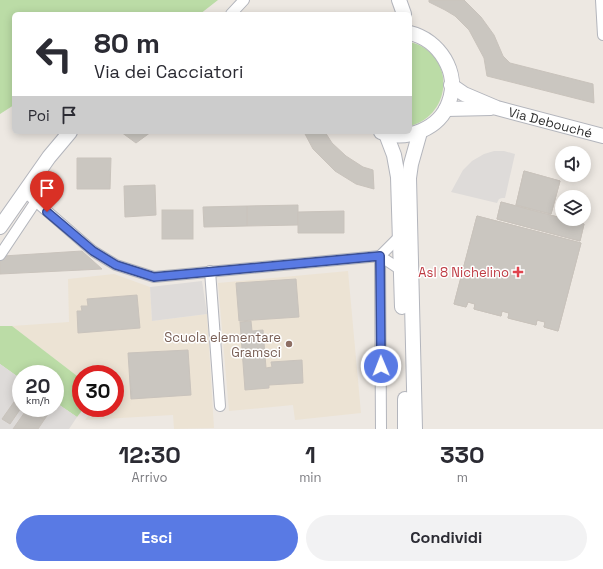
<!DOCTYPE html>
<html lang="it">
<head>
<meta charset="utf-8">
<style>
  :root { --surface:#fff; --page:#f2f2f3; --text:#2b2b33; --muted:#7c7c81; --accent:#597ae4 }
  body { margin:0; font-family:"Space Grotesk",sans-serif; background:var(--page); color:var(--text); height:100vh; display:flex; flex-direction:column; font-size:15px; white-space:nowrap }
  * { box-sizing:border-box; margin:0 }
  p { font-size:13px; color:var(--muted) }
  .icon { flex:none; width:22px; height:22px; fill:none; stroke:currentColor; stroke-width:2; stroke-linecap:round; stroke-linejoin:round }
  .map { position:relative; height:429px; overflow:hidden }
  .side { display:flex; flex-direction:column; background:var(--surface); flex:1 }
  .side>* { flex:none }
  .hud { position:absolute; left:12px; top:12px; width:400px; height:122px; border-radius:6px; box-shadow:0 2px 10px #0003; background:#fff; color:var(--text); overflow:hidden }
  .tools { position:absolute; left:555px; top:146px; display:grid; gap:8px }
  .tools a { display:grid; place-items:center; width:36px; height:36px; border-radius:50%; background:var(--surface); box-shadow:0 2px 10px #0003; font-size:20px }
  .speed { position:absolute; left:12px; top:365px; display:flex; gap:8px; font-size:20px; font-weight:700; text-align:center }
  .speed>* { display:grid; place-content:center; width:52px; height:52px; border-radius:50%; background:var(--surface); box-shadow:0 2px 10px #0003; line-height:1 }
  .speed small { font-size:10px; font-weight:400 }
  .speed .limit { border:6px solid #d22; background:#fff; color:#111 }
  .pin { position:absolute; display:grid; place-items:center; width:34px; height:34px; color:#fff; margin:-41px -17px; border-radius:50% 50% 50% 0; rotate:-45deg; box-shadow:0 0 4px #0007 }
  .pin .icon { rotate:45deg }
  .me { position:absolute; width:44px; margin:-22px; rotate:359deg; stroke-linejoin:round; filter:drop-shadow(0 0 3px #0008) }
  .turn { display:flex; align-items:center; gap:14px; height:84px; padding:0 16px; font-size:18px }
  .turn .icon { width:52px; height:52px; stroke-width:2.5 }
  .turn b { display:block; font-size:28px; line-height:34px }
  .then { display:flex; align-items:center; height:38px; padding:0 16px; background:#0003; gap:8px; font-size:15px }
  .eta { display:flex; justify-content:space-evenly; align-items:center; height:68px; text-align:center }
  .eta b { font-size:24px; font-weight:700; line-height:28px }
  .cta { display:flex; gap:8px; margin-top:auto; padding:8px 16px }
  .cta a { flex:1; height:46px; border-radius:24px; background:var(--accent); color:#fff; font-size:16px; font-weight:700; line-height:46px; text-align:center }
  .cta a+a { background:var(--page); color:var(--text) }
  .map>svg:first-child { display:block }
  .education { fill:#ece3d4 }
  .green { fill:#bbdca6 }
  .plaza { fill:#dedbd9 }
  .building { fill:#cac6c0; stroke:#c9c3bc; fill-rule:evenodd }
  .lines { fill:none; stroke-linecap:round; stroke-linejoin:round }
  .street-casing { stroke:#b3b5bc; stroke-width:12 }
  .secondary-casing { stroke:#b3b5bc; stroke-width:16 }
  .street { stroke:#fff; stroke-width:10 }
  .secondary { stroke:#fff; stroke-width:14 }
  .route-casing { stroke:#3a4f94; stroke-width:10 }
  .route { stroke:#597ae4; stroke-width:7 }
  .health-dot { fill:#e0444e; stroke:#fff; stroke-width:1.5 }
  .education-dot { fill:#8d6e63; stroke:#fff; stroke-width:1.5 }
  .labels { text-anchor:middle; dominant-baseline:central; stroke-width:3; stroke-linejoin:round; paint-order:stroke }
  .street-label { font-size:13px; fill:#2e2e2e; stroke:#fff }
  .health-label { font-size:13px; fill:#be3a42; stroke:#fff; text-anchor:end }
  .education-label { font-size:13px; fill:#785e54; stroke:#fff; text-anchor:end }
</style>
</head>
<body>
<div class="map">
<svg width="603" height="429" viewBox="0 0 603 429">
  <rect width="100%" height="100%" fill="#ede8e2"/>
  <!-- education -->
  <g class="education">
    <path d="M348,271l13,142 -66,7 -2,-15 -64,6 -11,-128z"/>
    <path d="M114,274l36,13 2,34 55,-7 7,114 -40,1 -1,-14 -88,5 9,-12h21v-34h-34v5l-69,-53 57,-4 -1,-43z"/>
  </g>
  <!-- green -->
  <g class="green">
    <path d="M0,0h218l-18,14h-186v91l-14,9z"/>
    <path d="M410,42c45,11 44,72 0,84z"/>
    <path d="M0,326h12l69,53v29h3l-7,9 -22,-15v-28h-34v5l-21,-15z"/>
  </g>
  <!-- plaza -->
  <g class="plaza">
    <path d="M494,151h10l11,3 -10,44h-3l-3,1 -2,4 -46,-11 12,-22 9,-9 12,-7z"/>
    <path d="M202,281l5,33 -55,7 -2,-34z"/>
    <path d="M0,364l21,15v29h34v-6l22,15 -8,12h-69z"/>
  </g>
  <!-- building -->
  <g class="building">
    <path d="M429,0h35l17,17 13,18 9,21 7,7 83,21 1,19 -107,-27 -3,-18 -15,-28 -14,-14 -10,-6 -16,-8z"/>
    <path d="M121,132h30l-15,11z"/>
    <path d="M304,132h21l7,11 14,13 17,11 10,3 1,19 -18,-5 -21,-13 -22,-22z"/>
    <path d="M77,158h34l-1,31h-33z"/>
    <path d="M524,171l36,10 -9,33 -35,-9zM532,183l15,3 -4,16 -15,-4z"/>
    <path d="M524,171l36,10 -9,33 -35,-9z"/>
    <path d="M155,185l1,30 -31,2 -1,-31z"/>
    <path d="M501,202l83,22 -4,17 -83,-22z"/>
    <path d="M501,202l83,22 -4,17 -83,-22z"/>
    <path d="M298,205v20l-51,1v-20z"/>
    <path d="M247,206v20l-43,1 -1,-20z"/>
    <rect x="162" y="210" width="31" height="29"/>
    <path d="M344,211v22h-46v-21z"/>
    <path d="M477,216l104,27 -23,88 -14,-4 1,-5 -8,-2 -1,5 -28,-7 1,-5 -7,-2 -1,5 -27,-7 1,-5 -7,-2 -2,5 -12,-3zM483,226l14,4 -4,16 -14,-4zM521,239l8,2 -2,9 -8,-2zM553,244l15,4 -4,16 -15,-4zM477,266l7,2 -2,7 -7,-2zM509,270l14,4 -3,15 -15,-3zM544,280l15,4 -4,15 -15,-4z"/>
    <path d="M477,216l104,27 -23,88 -14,-4 1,-5 -8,-2 -1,5 -28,-7 1,-5 -7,-2 -1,5 -27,-7 1,-5 -7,-2 -2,5 -12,-3z"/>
    <path d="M82,251l20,18 -102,5v-14l3,-4z"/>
    <path d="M296,279l3,38 -60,4 -3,-38z"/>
    <path d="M137,295l3,33 -62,5 -1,-22h5l-1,-5h7l-1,-7z"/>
    <path d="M251,321l1,10 11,-1 3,38 6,-1 -1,-5 31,-2 1,23 -34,2v3l-24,2 -5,-68z"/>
    <path d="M188,350l3,45 -60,4 -3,-46z"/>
    <path d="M21,392v16l-11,16 -8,-5z"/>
    <path d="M28,408h21l2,2 -7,10z"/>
    <path d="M27,409l17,11 -6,9h-25z"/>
  </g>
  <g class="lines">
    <defs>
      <g id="street">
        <path d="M601,0l2,35"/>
        <path d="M231,14l13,-14"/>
        <path d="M25,192l68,59 23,14 38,12 226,-21"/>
        <path d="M0,255l36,-54"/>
        <path d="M380,256l1,173"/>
        <path d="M380,256l20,-20"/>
        <path d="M380,256l21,14"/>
        <path d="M210,271l10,135"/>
      </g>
      <g id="secondary">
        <path d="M399,0l5,14"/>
        <path id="s1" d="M451,85l13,9 33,14 106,28"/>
        <path d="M446,109l45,-1"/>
        <path d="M381,132c25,10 59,-3 68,-30 11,-30 -10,-62 -39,-69"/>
        <path d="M386,134l8,21 4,22 4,130"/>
        <path d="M0,227l49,-70 21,-25"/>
        <path d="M405,429v-30"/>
        <path d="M415,429l-6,-251 2,-14 9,-32"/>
      </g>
    </defs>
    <!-- street casing -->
    <use href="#street" class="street-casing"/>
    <!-- secondary casing -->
    <use href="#secondary" class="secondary-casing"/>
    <!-- street -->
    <use href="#street" class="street"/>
    <!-- secondary -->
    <use href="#secondary" class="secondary"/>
  </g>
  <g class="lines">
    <defs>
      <path id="route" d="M47,212l46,39 23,14 38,12 226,-21 1,110"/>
    </defs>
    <!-- route casing -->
    <use href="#route" class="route-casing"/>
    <!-- route -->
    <use href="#route" class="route"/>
  </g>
  <!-- markers -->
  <path class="health-dot" d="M516 266h4v4h4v4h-4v4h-4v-4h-4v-4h4z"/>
  <circle class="education-dot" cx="289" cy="344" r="4"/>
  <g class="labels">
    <!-- street labels -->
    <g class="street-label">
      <text stroke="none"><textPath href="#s1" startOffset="107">Via Debouché</textPath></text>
    </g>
    <!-- health labels -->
    <g class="health-label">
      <text x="509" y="272">Asl 8 Nichelino</text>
    </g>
    <!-- education labels -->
    <g class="education-label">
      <text x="281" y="337">Scuola elementare<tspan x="281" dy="15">Gramsci</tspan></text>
    </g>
  </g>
</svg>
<div class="tools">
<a><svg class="icon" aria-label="sound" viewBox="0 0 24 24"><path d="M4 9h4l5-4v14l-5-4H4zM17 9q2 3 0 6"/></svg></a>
<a><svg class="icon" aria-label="layers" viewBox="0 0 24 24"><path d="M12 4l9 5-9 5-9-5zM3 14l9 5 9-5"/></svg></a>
</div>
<div class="speed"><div>20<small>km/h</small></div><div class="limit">30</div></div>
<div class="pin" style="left:47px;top:212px;background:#d93025"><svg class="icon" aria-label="arrive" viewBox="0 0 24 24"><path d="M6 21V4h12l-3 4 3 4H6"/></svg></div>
<svg class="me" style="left:381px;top:366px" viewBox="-20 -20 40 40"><circle r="17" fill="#597ae4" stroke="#fff" stroke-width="3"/><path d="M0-11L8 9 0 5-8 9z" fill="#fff"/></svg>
<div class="hud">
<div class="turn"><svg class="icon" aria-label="left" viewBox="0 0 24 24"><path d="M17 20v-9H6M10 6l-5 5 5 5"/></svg><div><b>80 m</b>Via dei Cacciatori</div></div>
<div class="then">Poi<svg class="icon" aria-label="arrive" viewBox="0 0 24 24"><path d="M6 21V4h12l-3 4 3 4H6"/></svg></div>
</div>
</div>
<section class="side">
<div class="eta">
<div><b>12:30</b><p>Arrivo</p></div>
<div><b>1</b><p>min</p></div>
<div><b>330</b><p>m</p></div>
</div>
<div class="cta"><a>Esci</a><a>Condividi</a></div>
</section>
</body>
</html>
